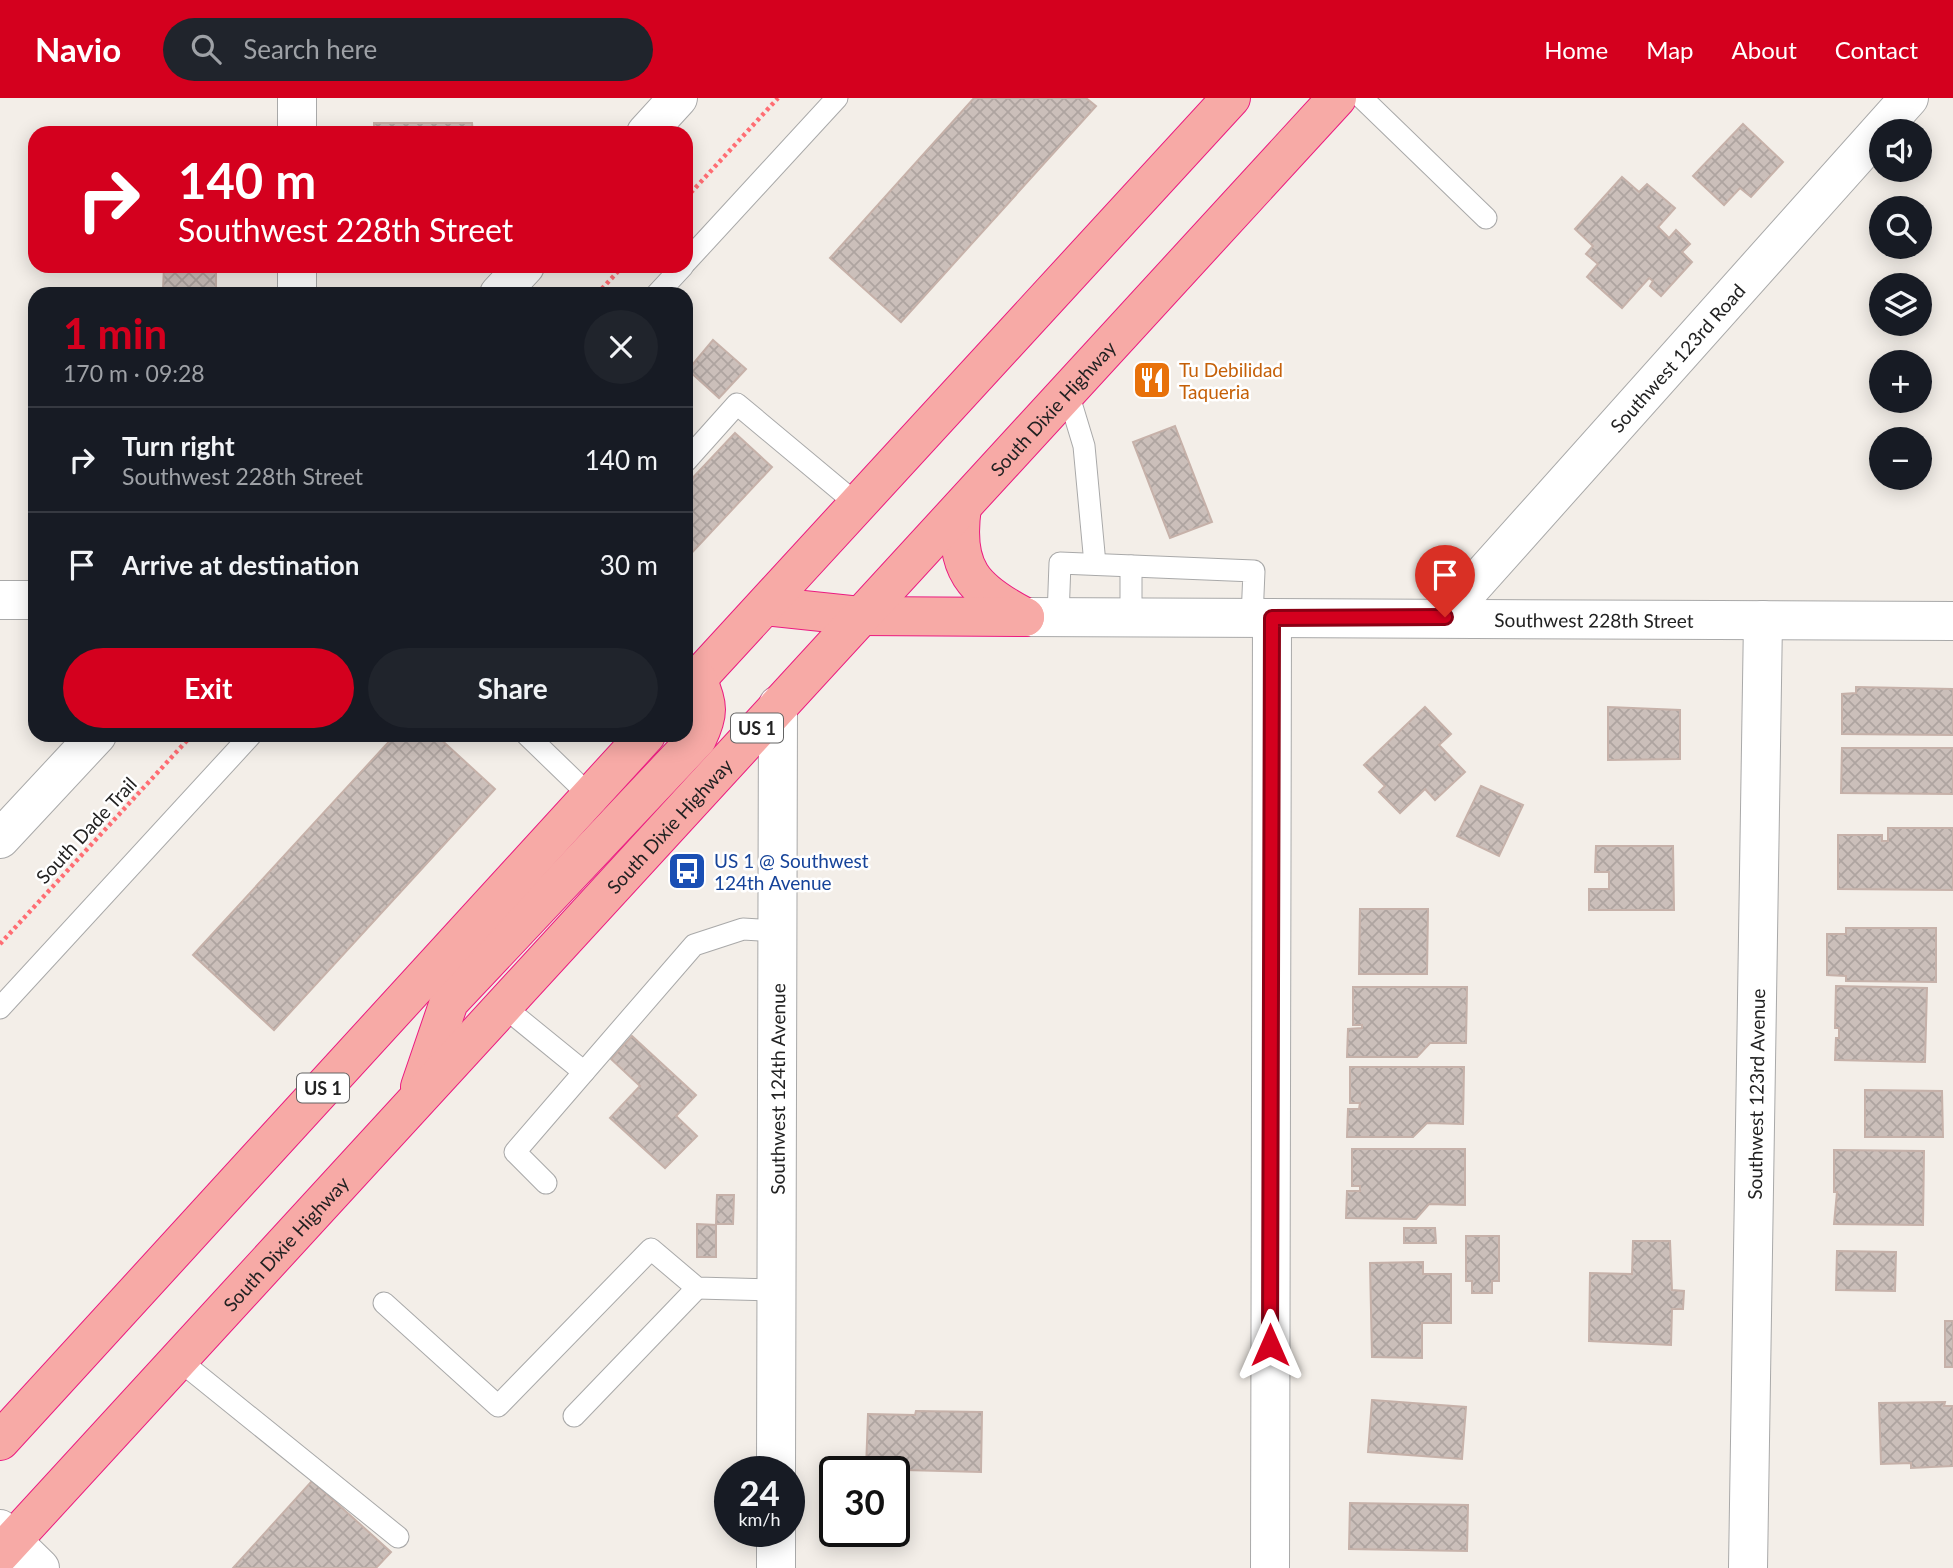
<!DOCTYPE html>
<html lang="en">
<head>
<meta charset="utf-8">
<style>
  :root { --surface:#171b24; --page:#20242c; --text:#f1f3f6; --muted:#9ea1a6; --line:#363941; --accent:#d4001e }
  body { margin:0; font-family:Lato,sans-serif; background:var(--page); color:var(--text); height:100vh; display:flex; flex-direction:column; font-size:26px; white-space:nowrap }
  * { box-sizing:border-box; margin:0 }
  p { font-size:23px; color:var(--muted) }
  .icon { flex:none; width:38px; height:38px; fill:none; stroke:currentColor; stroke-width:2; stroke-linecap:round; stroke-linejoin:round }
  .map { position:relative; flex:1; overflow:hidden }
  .panel { position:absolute; left:28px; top:189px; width:665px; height:455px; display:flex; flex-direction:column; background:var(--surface); border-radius:21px; box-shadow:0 4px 18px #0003 }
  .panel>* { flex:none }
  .top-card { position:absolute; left:28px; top:28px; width:665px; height:147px; border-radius:21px; box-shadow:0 4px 18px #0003; background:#d4001e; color:#fff; overflow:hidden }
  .buttons { position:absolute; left:1869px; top:21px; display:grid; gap:14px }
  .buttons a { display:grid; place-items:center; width:63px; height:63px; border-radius:50%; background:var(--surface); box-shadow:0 4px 18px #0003; font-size:35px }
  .speed { position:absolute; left:714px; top:1358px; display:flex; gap:14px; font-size:35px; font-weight:700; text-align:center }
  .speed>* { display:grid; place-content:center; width:91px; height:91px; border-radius:50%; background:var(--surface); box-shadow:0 4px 18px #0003; line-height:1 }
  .speed small { font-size:18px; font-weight:400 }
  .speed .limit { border:4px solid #111; border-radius:10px; background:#fff; color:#111 }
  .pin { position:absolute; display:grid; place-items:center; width:60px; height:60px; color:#fff; margin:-72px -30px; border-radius:50% 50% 50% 0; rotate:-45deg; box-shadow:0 0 7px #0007 }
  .pin .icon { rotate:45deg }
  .me { position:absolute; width:77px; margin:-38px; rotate:0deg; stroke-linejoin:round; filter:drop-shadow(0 0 5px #0008) }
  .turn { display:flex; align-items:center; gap:24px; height:147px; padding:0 35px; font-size:32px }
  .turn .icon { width:91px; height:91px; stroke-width:2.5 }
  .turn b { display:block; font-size:49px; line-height:60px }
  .round { display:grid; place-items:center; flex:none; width:74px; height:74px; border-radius:37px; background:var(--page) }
  .head { display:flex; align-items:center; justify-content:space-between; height:119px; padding:0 35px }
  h1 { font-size:42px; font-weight:700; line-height:52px; color:var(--accent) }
  .primary-button { display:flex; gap:14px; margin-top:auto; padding:14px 35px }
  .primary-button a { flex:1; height:80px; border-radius:42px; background:var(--accent); color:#fff; font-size:28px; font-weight:700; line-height:80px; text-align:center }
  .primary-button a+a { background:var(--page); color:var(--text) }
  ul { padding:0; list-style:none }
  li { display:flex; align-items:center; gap:21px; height:105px; padding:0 35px; border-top:2px solid var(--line) }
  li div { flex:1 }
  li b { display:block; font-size:26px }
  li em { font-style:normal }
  header { display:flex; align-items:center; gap:42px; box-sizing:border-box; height:98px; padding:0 35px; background:var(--accent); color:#fff }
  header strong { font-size:33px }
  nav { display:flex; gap:38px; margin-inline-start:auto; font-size:24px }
  .search { width:490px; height:63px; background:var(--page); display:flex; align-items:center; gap:18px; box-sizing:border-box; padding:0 24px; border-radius:38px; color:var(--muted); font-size:26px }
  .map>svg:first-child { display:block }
  .building { fill:url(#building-cross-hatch); stroke:#c6b1a9; stroke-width:2 }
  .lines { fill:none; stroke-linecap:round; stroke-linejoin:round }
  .service-casing { stroke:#a9a9a9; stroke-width:23 }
  .minor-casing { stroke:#a9a9a9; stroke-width:40 }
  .tertiary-casing { stroke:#a9a9a9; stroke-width:40 }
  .trunk-casing { stroke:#eb1b80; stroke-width:40 }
  .path { stroke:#ff6d73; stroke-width:4.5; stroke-dasharray:3.5 3.5; stroke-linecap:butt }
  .service { stroke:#fff; stroke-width:21 }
  .minor { stroke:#fff; stroke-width:38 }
  .tertiary { stroke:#fff; stroke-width:38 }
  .trunk { stroke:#f7aaa6; stroke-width:38 }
  .route-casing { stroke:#8a0014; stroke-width:18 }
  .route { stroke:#d4001e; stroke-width:12 }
  .labels { text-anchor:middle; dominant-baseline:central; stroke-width:5; stroke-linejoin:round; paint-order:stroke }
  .shield { fill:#fff; stroke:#646464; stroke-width:2 }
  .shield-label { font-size:18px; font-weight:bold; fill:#222 }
  .street-label { font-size:19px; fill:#222; stroke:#fff }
  .food-label { font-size:19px; fill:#c56008; stroke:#fff; text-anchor:start }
  .transit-label { font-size:19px; fill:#164399; stroke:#fff; text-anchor:start }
</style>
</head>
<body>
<header>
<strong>Navio</strong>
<div class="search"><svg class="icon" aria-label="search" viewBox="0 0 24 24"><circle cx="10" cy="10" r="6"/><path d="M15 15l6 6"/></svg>Search here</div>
<nav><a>Home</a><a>Map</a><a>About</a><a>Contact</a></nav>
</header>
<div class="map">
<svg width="1953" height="1470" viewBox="0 0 1953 1470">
  <defs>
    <pattern id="building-cross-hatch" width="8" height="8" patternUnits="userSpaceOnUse" patternTransform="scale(1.75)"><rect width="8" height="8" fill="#cbbfba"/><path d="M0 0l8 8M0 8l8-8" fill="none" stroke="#aea4a0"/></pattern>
  </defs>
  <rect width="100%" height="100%" fill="#f3eee8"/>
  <!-- building -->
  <g class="building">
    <path d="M974,0h112l10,8 -195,216 -71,-64z"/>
    <path d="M374,25h98l1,10h-99z"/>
    <path d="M1743,26l40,38 -32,35 -11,-9 -16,17 -31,-29z"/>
    <path d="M1622,79l17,15 8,-8 28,24 -17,19 11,11 7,-8 14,14 -8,8 10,10 -31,34 -11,-10 3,-5 -4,-3 -27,30 -35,-31 11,-13 -12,-10 7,-8 -18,-17z"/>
    <path d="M164,168h52v24h3v4h-65l-1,-4h10z"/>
    <path d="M713,242l33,29 -27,29 -31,-28z"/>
    <path d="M1175,328l37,96 -42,16 -37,-96z"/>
    <path d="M735,335l37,34 -86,92v-74z"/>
    <path d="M1856,589l97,2v46l-111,-1v-40l14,-1z"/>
    <path d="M1425,609l26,27 -12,11 26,27 -30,28 -10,-11 -25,24 -21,-21 6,-6 -21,-21z"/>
    <path d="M1608,609l72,3v49l-72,1z"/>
    <path d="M395,637h41l59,54 -221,241 -81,-75z"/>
    <path d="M1842,650h111v46l-112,-1z"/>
    <path d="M1481,688l42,19 -24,51 -42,-20z"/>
    <path d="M1888,730h65v62l-115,-1v-54h44v6h6z"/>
    <path d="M1596,748h77l1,64h-85v-21h20v-17h-14z"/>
    <path d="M1360,811h68l-1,65h-68z"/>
    <path d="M1846,830h90v54l-90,-1v-5l-19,-1v-41h19z"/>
    <path d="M1836,888l91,2 -2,74 -90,-2 1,-22h3v-10h-4z"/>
    <path d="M1353,889h114l-1,56h-36l-13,14h-70l1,-28 14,-1v-3h-9z"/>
    <path d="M632,938l64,59 -20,21 21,20 -32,32 -55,-50 30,-32 -29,-27z"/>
    <path d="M1350,969h114l-1,57 -36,-1 -14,14h-66l1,-28h11l1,-6h-10z"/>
    <path d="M1865,992l77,1 1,46h-78z"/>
    <path d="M1352,1051h113v56l-36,-1 -13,15 -70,-1 1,-27h13v-5h-8z"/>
    <path d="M1834,1052l90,1 -1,74 -89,-1 3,-32h-3z"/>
    <path d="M717,1097h17l-1,29h-17z"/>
    <path d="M697,1126l19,1v32h-19z"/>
    <path d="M1404,1130h31l1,15h-32z"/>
    <path d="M1466,1138h33v45h-7v12h-20v-12h-6z"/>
    <path d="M1633,1143h37l2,49 12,1 -1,18h-11l-1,36 -82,-4 1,-68 42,1z"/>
    <path d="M1837,1153l59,1 -1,39 -59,-1z"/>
    <path d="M1423,1164v12h28v49h-29v35l-50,-1 -2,-94z"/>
    <rect x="1945" y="1223" width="8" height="46"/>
    <path d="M1372,1302l94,7 -4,52 -94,-7z"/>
    <path d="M1945,1304l-1,4h9v60l-42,2v-5l-30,1 -2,-61z"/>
    <path d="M916,1313l66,1 -1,60 -115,-3 2,-55 47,1z"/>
    <path d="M312,1383l79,71 -15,16h-143z"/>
    <path d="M1350,1405l118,2 -1,46 -118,-2z"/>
  </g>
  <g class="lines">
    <defs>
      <g id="service">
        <path d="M1362,0l124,120"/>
        <path d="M686,164l151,-164"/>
        <path d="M657,196l26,-28"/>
        <path d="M1068,295l16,53 11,118"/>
        <path d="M686,363l51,-57 121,101"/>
        <path d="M1058,519l2,-54 194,8 -2,47"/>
        <path d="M1131,519v-51"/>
        <path d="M527,637l63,61"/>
        <path d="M503,908l81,66 110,-127 49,-16 35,2"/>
        <path d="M0,910l251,-273"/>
        <path d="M546,1085l-31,-31 69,-80"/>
        <path d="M384,1205l114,103 153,-157 46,39 80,2"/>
        <path d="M179,1262l219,177"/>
        <path d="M574,1318l123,-128"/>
      </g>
      <g id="minor">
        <path d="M297,35v-35"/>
        <path d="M297,196v-28"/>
        <path d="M0,502h35"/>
        <path id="s1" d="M1025,519l928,4"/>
        <path id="s2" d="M1445,519l464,-519"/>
        <path d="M0,1431l40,39"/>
        <path d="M1270,1470l2,-950"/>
        <path id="s3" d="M1748,1470l15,-948"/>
      </g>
      <g id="tertiary">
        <path d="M646,35l32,-35"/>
        <path d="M499,196l26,-28"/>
        <path d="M0,741l97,-104"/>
        <path id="s4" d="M776,1374l2,-767"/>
        <path d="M776,1470v-37"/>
      </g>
      <g id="trunk">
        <path d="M962,409c-9,62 11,83 63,110"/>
        <path d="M765,508l95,10 165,1"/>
        <path d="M686,593l545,-593"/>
        <path d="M420,989l29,-85 248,-263c12,-25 12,-34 0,-60"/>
        <path d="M0,1343l646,-706"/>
        <path id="s5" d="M0,1456l1337,-1456"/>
      </g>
    </defs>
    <!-- service casing -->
    <use href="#service" class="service-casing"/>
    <!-- minor casing -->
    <use href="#minor" class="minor-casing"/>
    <!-- tertiary casing -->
    <use href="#tertiary" class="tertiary-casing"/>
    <!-- trunk casing -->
    <use href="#trunk" class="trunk-casing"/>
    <!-- path -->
    <g class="path">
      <path d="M686,100l92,-100"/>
      <path d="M597,196l26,-28"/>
      <path d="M0,846l192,-209"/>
    </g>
    <!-- service -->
    <use href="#service" class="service"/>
    <!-- minor -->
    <use href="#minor" class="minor"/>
    <!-- tertiary -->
    <use href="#tertiary" class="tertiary"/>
    <!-- trunk -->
    <use href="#trunk" class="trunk"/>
  </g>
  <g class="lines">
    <defs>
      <path id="route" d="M1270,1247l2,-727 173,-1"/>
    </defs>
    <!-- route casing -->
    <use href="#route" class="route-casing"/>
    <!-- route -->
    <use href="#route" class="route"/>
  </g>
  <!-- icons -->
  <defs>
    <symbol id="restaurant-square" viewBox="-11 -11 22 22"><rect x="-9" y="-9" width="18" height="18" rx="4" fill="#e8710a" stroke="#fff"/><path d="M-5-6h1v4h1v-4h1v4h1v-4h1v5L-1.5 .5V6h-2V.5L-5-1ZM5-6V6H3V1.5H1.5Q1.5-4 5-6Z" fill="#fff"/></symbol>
    <symbol id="bus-square" viewBox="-11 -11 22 22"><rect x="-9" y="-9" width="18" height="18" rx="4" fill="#1a4fb4" stroke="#fff"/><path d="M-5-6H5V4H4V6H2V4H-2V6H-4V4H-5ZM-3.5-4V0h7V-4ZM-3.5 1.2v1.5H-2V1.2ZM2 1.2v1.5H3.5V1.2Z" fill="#fff"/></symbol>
  </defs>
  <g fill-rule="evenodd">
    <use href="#restaurant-square" x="1130" y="260" width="44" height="44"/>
    <use href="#bus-square" x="665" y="751" width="44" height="44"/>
  </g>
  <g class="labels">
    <!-- shield labels -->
    <g class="shield">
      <rect x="731" y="615.5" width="52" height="29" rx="5"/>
      <rect x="297" y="975.5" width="52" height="29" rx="5"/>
    </g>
    <g class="shield-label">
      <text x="757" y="630">US 1</text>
      <text x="323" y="990">US 1</text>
    </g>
    <!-- street labels -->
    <g class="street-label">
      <text stroke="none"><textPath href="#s2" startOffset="348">Southwest 123rd Road</textPath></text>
      <text stroke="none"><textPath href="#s5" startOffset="1556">South Dixie Highway</textPath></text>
      <text stroke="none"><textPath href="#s1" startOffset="569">Southwest 228th Street</textPath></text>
      <text stroke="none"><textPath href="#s5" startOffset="989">South Dixie Highway</textPath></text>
      <text transform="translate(86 732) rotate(-47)">South Dade Trail</text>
      <text stroke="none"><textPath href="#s4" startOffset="383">Southwest 124th Avenue</textPath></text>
      <text stroke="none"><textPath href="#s3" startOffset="474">Southwest 123rd Avenue</textPath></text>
      <text stroke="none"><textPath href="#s5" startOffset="422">South Dixie Highway</textPath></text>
    </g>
    <!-- food labels -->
    <g class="food-label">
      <text x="1179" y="271">Tu Debilidad<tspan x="1179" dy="22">Taqueria</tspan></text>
    </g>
    <!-- transit labels -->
    <g class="transit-label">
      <text x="714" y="762">US 1 @ Southwest<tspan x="714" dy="22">124th Avenue</tspan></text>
    </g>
  </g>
</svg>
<div class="buttons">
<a><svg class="icon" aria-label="sound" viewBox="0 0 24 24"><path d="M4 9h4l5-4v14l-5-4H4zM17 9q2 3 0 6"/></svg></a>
<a><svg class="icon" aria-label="search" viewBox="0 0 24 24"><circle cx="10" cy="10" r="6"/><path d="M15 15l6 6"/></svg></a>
<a><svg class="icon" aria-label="layers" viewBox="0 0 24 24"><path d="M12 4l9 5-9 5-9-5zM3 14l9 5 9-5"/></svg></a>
<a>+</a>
<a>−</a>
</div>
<div class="speed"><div>24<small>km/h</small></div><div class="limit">30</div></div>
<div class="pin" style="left:1445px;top:519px;background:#d93025"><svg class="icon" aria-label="arrive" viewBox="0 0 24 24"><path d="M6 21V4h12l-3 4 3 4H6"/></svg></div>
<svg class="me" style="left:1270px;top:1247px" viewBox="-20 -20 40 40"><path d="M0-17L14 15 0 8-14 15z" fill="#d4001e" stroke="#fff" stroke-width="4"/></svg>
<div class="top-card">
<div class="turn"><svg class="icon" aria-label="right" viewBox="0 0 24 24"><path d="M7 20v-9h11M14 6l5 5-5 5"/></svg><div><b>140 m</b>Southwest 228th Street</div></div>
</div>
<section class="panel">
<div class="head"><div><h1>1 min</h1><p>170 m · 09:28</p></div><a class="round"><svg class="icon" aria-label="close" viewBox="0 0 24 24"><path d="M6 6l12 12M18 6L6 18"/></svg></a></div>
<ul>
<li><svg class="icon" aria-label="right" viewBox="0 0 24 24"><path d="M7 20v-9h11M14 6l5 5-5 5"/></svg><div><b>Turn right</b><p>Southwest 228th Street</p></div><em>140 m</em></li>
<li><svg class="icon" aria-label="arrive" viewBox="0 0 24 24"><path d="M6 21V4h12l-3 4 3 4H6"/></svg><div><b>Arrive at destination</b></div><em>30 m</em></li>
</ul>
<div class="primary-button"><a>Exit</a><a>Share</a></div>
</section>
</div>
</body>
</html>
